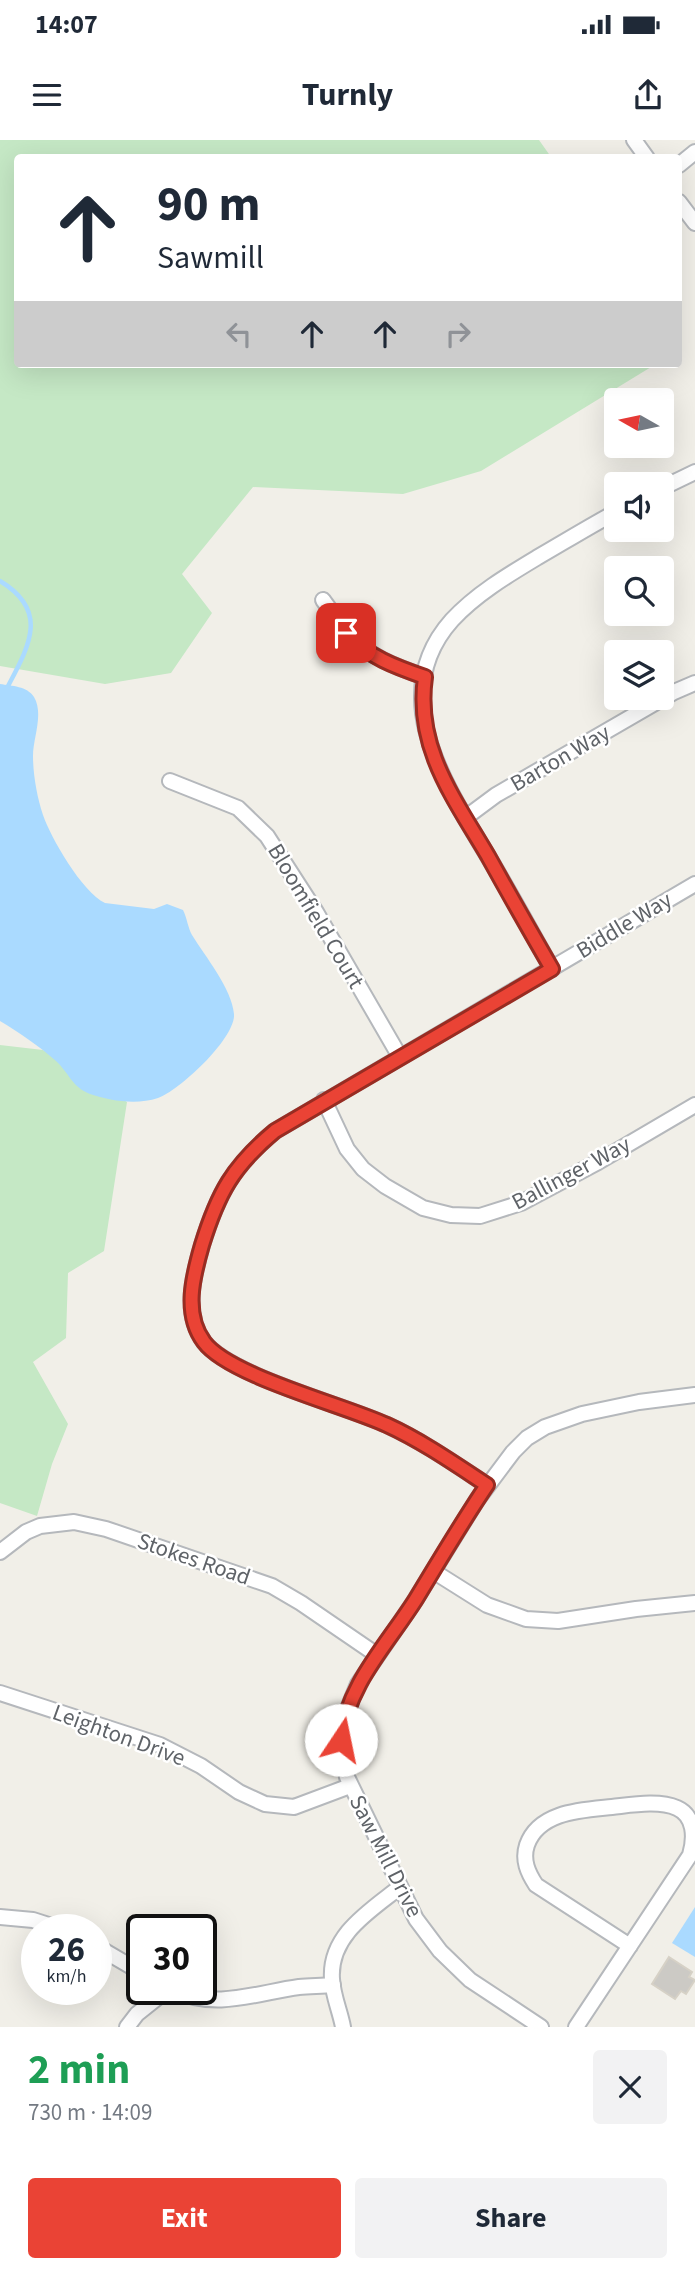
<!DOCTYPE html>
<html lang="en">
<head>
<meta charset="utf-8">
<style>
  :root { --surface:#fff; --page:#f2f2f3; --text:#1f2937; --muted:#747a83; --accent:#ea4335 }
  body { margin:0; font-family:"Source Sans 3",sans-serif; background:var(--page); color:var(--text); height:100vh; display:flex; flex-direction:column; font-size:26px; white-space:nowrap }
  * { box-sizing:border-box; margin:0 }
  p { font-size:23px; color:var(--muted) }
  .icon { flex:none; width:38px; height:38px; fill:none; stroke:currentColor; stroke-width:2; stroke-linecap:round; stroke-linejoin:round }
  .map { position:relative; height:1887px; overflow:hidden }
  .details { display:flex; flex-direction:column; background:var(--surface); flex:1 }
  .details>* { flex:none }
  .guide { position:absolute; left:14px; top:14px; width:668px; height:214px; border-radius:7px; box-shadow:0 7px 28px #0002; background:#fff; color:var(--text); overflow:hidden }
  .needle { width:46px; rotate:279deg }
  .fabs { position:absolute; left:604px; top:248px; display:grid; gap:14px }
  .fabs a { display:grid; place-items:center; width:70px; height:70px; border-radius:7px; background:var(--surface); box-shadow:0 7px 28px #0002; font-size:35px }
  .speed { position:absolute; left:21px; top:1774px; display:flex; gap:14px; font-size:35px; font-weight:700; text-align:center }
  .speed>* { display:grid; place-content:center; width:91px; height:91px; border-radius:50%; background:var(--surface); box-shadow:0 7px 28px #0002; line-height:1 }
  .speed small { font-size:18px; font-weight:400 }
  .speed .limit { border:4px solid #111; border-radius:10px; background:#fff; color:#111 }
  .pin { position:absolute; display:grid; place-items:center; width:60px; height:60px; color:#fff; margin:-30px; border-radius:14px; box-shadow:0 4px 10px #0006 }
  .me { position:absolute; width:77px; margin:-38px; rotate:11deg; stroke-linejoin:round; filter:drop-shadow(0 0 5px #0008) }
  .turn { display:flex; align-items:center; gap:24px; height:147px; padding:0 28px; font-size:32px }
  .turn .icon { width:91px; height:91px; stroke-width:2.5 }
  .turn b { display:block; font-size:49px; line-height:60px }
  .lanes { display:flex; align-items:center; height:66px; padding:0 28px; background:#0003; justify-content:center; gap:35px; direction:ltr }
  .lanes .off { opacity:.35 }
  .round { display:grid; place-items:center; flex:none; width:74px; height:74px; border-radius:7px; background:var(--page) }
  .head { display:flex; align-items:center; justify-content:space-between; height:119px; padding:0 28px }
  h1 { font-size:42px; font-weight:700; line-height:52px; color:#1e9e55 }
  .cta { display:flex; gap:14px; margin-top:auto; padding:14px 28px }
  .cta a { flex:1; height:80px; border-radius:7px; background:var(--accent); color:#fff; font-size:28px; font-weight:700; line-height:80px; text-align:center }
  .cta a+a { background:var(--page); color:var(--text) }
  .status { display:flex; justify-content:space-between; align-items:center; height:49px; padding:0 35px; background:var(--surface); direction:ltr }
  .status svg { height:19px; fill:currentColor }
  header { display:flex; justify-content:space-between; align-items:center; height:91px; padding:0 28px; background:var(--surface); font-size:32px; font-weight:700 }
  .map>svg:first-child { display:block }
  .green { fill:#c5e8c5 }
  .water { fill:#aadaff }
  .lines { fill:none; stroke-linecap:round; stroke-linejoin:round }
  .stream { stroke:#aadaff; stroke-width:4.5 }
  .building { fill:#cccac5; stroke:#d6d1c6; stroke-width:2 }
  .street-casing { stroke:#b5b8bc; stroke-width:18 }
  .street { stroke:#fff; stroke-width:14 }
  .route-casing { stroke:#982c22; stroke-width:18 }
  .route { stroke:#ea4335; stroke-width:12 }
  .labels { text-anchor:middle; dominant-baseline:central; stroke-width:5; stroke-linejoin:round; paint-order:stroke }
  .street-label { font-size:23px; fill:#5f6368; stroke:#fff }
</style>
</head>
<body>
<div class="status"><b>14:07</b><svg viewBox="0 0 49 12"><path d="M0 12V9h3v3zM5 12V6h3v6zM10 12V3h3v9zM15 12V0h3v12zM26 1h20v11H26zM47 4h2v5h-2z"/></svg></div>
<header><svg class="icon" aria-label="menu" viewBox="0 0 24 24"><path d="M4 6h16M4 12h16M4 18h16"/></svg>Turnly<svg class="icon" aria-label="share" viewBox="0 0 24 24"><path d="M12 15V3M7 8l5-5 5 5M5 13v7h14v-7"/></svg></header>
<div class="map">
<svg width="695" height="1887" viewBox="0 0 695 1887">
  <rect width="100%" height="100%" fill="#f1efe8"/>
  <!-- green -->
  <g class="green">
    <path d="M0,0h539l12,17 -533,1v206h638l-175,107 -78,23 -150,-7 -71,87 30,39 -41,60 -66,11 -105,-18z"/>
    <path d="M0,905l43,5 84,52 -23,149 -36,22 -2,65 -33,24 35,62 -16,40 -15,52 -37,-13z"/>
  </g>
  <!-- water -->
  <g class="water">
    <path d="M0,544c12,2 27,2 34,13 10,17 -1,41 -1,59 0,18 4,41 10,59 8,23 39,77 62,88l49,6 13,-5 16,6c4,8 5,18 9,25 13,21 40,54 42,79 2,24 -55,77 -76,84 -21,7 -48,3 -68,-4 -18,-7 -21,-21 -34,-33 -17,-15 -36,-28 -56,-40z"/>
    <path d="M695,1767v50l-23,-14z"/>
  </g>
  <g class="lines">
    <!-- stream -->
    <path class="stream" d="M0,441c50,30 29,65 7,107"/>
  </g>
  <!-- building -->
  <path class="building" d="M669,1817l23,15 -3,5 6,3 -9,14 -5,-3 -6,8 -23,-15z"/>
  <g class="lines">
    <defs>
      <g id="street">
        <path d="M634,0l13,18"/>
        <path d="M679,25l16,-13"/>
        <path d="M679,62l16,21"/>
        <path d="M662,348l33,-16"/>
        <path d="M323,460c35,49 45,57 102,77"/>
        <path d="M170,641l68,27 29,28 49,76 84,145"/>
        <path d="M465,678l31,-23 178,-103 21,-9"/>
        <path d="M552,829c-22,-39 -43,-78 -66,-116 -41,-69 -101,-158 -34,-233 24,-26 56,-45 86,-63 26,-15 52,-31 78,-45"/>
        <path d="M324,960l23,49 16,20 22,17 38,22 28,7 29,1 41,-13 77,-41 97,-57"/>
        <path d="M487,1345c-32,-21 -65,-44 -100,-60 -43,-20 -157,-49 -183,-83 -21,-28 -11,-66 -2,-97 16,-52 31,-79 73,-114l420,-247"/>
        <path d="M0,1412l26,-20 14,-6 34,-4 32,7 166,57 29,17 76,52"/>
        <path d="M433,1431l54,34 39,14 32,2 78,-12 59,-6"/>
        <path d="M0,1553l160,52 41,21 38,26 26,12 29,3 56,-21"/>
        <path d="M0,1777l33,3 31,10"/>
        <path d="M96,1806l46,27"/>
        <path d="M174,1850c42,20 82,3 125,-3 11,-1 22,-1 34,-2"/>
        <path d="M127,1887l10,-13 30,-24"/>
        <path d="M343,1887c-3,-16 -10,-31 -11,-48 -3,-44 38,-68 68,-92"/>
        <path d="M541,1887l-71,-47 -30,-29 -24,-32 -69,-142 -6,-37 2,-19 15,-37 56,-82 63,-102 36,-48 14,-14 18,-11 37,-13 57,-12 56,-7"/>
        <path d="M576,1887l114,-172c5,-17 5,-39 -13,-47 -18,-8 -46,-3 -65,-1 -29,3 -73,4 -85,38 -5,15 1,28 9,40l94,61"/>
      </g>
    </defs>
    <!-- street casing -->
    <use href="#street" class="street-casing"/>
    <!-- street -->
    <use href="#street" class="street"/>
  </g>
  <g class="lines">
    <defs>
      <path id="route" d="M341,1600c6,-55 46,-95 75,-141 23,-38 46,-77 71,-114 -32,-21 -65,-44 -100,-60 -43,-20 -158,-49 -183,-83 -21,-28 -11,-66 -2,-97 16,-52 31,-79 73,-114l277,-162c-22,-38 -43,-75 -64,-113 -34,-58 -73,-108 -63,-179 -29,-10 -57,-20 -79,-44"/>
    </defs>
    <!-- route casing -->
    <use href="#route" class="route-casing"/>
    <!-- route -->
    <use href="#route" class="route"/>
  </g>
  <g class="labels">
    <!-- street labels -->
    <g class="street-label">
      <text transform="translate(560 618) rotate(-30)">Barton Way</text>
      <text transform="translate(316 776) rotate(59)">Bloomfield Court</text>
      <text transform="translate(624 785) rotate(-31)">Biddle Way</text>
      <text transform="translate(571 1033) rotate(-28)">Ballinger Way</text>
      <text transform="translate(194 1419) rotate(19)">Stokes Road</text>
      <text transform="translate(119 1595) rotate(20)">Leighton Drive</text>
      <text transform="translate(386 1716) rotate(63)">Saw Mill Drive</text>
    </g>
  </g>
</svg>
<div class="fabs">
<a><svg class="needle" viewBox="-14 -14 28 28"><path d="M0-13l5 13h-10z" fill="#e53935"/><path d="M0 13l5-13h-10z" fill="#747a83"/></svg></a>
<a><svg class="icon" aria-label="sound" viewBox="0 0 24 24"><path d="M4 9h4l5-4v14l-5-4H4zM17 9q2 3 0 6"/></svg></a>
<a><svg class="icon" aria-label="search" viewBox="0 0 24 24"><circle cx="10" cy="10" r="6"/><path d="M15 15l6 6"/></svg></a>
<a><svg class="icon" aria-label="layers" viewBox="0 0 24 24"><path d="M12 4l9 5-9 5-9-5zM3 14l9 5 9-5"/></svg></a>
</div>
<div class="speed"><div>26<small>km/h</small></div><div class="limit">30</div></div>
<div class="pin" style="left:346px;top:493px;background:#d93025"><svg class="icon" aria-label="arrive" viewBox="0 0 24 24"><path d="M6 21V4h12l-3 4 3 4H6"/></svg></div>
<svg class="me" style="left:341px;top:1600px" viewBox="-20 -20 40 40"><circle r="19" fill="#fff"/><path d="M0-13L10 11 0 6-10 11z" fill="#ea4335"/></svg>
<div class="guide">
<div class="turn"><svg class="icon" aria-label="ahead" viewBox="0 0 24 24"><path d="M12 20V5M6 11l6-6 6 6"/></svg><div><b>90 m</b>Sawmill</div></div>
<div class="lanes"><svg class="icon off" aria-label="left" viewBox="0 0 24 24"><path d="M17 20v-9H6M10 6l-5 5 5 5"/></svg><svg class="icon" aria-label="ahead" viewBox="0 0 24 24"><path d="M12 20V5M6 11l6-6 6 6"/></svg><svg class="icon" aria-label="ahead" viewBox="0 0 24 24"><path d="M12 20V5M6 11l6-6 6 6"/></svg><svg class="icon off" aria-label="right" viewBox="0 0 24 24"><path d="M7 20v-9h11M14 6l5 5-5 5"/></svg></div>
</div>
</div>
<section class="details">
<div class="head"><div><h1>2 min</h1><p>730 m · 14:09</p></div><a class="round"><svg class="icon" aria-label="close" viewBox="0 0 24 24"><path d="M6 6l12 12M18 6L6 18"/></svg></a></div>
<div class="cta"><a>Exit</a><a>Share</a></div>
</section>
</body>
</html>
